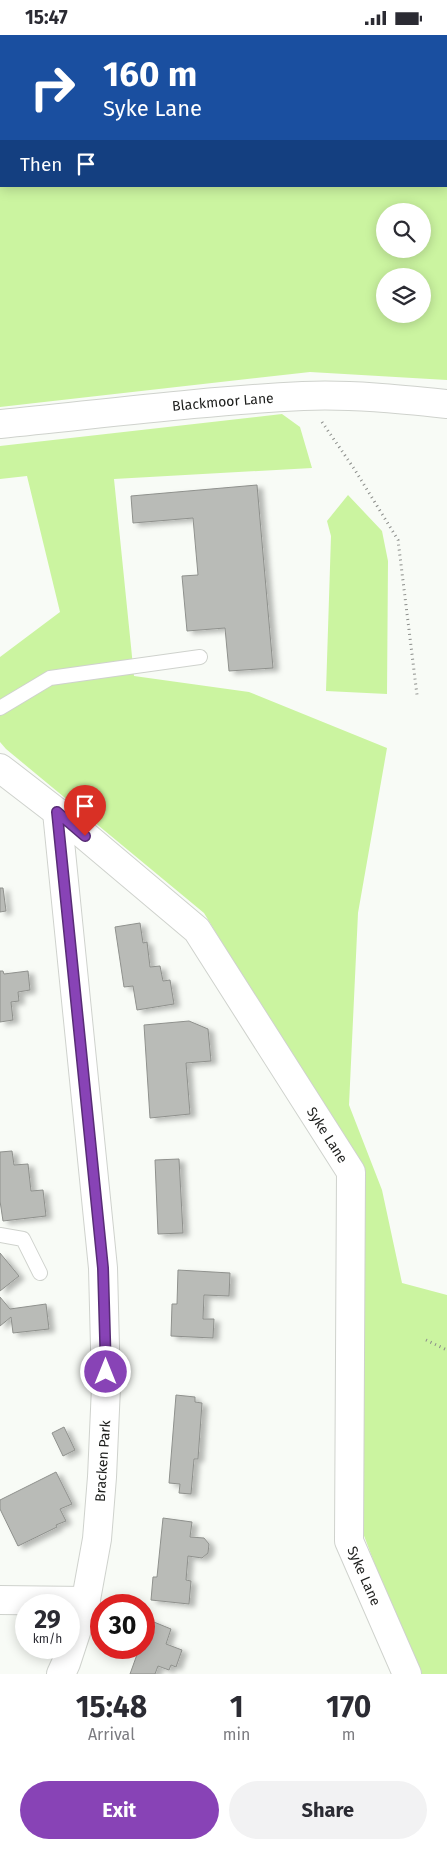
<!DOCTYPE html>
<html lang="en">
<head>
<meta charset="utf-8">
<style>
  :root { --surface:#fff; --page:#f2f2f3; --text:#2b2b33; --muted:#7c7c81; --accent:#8843b6 }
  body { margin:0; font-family:"Fira Sans",sans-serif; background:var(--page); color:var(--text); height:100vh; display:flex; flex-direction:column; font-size:19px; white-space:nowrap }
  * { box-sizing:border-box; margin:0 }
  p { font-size:16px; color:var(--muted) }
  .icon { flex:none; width:28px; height:28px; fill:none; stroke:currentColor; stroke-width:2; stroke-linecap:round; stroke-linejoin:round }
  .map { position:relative; height:1639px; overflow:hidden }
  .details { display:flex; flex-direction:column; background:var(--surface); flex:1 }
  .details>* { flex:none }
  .guide { position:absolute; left:0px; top:0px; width:448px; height:152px; box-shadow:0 2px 12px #0003; background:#1a4fa0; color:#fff; overflow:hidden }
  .buttons { position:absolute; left:376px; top:168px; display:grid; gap:10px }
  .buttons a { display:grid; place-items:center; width:55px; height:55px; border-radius:50%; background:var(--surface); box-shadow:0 2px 12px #0003; font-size:25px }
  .speed { position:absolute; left:15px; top:1559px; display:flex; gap:10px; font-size:25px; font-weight:700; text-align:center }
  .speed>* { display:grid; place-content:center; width:65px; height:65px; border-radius:50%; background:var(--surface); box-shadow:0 2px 12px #0003; line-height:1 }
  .speed small { font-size:12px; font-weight:400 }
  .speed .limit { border:8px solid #d22; background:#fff; color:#111 }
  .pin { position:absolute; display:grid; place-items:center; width:42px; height:42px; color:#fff; margin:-51px -21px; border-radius:50% 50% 50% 0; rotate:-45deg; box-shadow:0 0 5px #0007 }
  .pin .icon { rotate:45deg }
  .me { position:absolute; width:55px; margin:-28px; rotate:0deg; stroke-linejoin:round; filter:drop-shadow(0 0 4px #0008) }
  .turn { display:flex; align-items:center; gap:18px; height:105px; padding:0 20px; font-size:22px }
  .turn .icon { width:65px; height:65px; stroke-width:2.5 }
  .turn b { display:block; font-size:35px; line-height:42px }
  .then { display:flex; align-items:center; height:48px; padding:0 20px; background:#0003; gap:10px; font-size:19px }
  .eta { display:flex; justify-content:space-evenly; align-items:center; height:85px; text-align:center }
  .eta b { font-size:30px; font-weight:700; line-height:35px }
  .primary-button { display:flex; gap:10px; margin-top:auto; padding:10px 20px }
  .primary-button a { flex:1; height:58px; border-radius:30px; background:var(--accent); color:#fff; font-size:20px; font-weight:700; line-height:58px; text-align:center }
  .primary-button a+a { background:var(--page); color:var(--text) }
  .status { display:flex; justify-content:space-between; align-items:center; height:35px; padding:0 25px; background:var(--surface); direction:ltr }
  .status svg { height:14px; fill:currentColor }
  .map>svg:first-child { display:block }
  .green { fill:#cbf4a0; fill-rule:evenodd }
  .building { fill:#b9bbb7; stroke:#8f918d; filter:url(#shadow) }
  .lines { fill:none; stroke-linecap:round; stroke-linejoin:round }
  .lane-casing { stroke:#cfd2cd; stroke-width:16 }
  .street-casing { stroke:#cfd2cd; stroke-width:30 }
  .path { stroke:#8b8d8a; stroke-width:3; stroke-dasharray:1 4; stroke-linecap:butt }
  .lane { stroke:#fff; stroke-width:14 }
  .street { stroke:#fff; stroke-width:28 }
  .route-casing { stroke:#582c76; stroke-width:12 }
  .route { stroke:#8843b6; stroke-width:9 }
  .labels { text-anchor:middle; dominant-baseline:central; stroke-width:4; stroke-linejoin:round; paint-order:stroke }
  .street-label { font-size:14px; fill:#1d1e1c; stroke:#fff }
</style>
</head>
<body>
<div class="status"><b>15:47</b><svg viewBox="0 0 49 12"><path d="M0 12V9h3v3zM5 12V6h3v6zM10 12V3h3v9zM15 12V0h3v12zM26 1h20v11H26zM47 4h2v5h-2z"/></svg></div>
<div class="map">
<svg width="447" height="1639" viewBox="0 0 447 1639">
  <defs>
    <filter id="shadow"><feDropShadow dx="5.5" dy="3" stdDeviation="2.5" flood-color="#0004"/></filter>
  </defs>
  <rect width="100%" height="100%" fill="#f8fbf6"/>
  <!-- green -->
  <g class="green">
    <path d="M0,0h447v345l-137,-8 -310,35zM1,1h445v150h-445zM422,176v38h-37v-38zM385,241h37v38h-37z"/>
    <path d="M282,379l18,13 12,41 -198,11 20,197 115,16 138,56 -29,165 -9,192 33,85 20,93 45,12v379h-31l-53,-141v-356l-159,-264 -198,-164 -6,-7v-85l60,-45 -33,-136 -27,3v-33z"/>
    <path d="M348,460l34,36 6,30 -1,133 -61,-3 5,-155 -4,-15z"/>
  </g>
  <!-- building -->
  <g class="building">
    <path d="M257,450l16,183 -44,3 -4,-43 -38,3 -5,-55 16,-1 -5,-57 -60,5 -2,-27z"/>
    <path d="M0,853h3l3,23 -6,1z"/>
    <path d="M140,888l3,20 4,-1 3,25 10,-1 3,15 7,-1 4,24 -37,6 -4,-24 -9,1 -9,-60z"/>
    <path d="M0,936h3l1,3 24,-3 2,19 -12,2 1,9 -8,1 2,18 -13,2z"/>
    <path d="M189,986l19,8 3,32 -25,2 4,51 -40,4 -6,-93z"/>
    <path d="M12,1116l2,14 14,-1 3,27 12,-1 3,26 -43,5 -3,-20v-49z"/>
    <path d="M179,1124l4,74 -25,1 -3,-74z"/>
    <path d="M0,1218l19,23 -19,15z"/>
    <path d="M178,1235l52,3 -1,23 -25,-1 -1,24h11l-1,19 -42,-2 1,-32h5z"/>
    <path d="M0,1262l10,12 36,-5 3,25 -36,4 -2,-16 -11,9z"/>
    <path d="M176,1360l19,2v5l7,1 -4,56h-4l-3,35 -12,-1 1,-9 -11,-1z"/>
    <path d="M64,1392l11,23 -12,6 -11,-23z"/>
    <path d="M56,1437l16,32 -12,5 6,12 -10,4 1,2 -39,19 -18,-37v-9z"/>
    <path d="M163,1483l29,4 -2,15 14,1 5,6 -1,9 -6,5 -14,-2 -2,24 5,1 -2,23 -38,-4 2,-23h4z"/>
    <path d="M149,1585l22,9 -5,15 16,6 -6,17 -5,-2 -2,5 -11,-4 -3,8h-25l9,-25 -5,-2h10v-23l3,1z"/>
  </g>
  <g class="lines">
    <defs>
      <g id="lane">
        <path d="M0,673l50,-30 150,-21"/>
        <path d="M0,1200l23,4 17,34"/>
      </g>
      <g id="street">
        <path id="s1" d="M0,389c101,-10 202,-23 303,-28 48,-2 96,3 144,8"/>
        <path id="s2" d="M0,733l57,44 140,118 154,242 -2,369 58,133"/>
        <path d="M57,777l46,456 3,119 -4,90 -5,62 -12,66 -19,58 -5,11"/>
        <path d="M0,1565l86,1"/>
      </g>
    </defs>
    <!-- lane casing -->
    <use href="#lane" class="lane-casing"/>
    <!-- street casing -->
    <use href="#street" class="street-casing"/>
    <!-- path -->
    <g class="path">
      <path d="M322,387l33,48 43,70 19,155"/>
      <path d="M426,1305l21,10"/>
    </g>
    <!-- lane -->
    <use href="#lane" class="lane"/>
    <!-- street -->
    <use href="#street" class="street"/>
  </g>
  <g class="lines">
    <defs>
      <path id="route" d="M85,801l-28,-24 46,456 3,104"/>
    </defs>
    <!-- route casing -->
    <use href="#route" class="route-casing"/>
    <!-- route -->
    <use href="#route" class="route"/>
  </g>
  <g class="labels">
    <!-- street labels -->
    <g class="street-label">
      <text stroke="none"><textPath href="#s1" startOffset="224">Blackmoor Lane</textPath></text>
      <text stroke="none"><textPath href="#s2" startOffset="498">Syke Lane</textPath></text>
      <text transform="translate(103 1426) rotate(-86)">Bracken Park</text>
      <text stroke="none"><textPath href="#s2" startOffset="949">Syke Lane</textPath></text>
    </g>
  </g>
</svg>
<div class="buttons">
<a><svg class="icon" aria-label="search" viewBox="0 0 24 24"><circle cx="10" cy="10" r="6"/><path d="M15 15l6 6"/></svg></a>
<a><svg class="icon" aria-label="layers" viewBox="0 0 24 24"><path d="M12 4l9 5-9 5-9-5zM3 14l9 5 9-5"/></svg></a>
</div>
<div class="speed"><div>29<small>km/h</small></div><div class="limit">30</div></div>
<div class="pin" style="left:85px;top:801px;background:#d93025"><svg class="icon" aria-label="arrive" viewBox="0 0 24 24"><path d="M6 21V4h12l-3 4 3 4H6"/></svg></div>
<svg class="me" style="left:106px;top:1337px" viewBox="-20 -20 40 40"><circle r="17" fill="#8843b6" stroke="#fff" stroke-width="3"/><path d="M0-11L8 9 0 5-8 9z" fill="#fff"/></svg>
<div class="guide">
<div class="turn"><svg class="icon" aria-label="right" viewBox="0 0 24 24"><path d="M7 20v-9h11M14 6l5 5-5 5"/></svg><div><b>160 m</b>Syke Lane</div></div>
<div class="then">Then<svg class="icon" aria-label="arrive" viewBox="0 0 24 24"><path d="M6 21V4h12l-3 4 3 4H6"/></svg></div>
</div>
</div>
<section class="details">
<div class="eta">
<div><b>15:48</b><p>Arrival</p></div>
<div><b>1</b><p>min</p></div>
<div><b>170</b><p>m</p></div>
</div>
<div class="primary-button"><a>Exit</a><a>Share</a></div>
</section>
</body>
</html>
